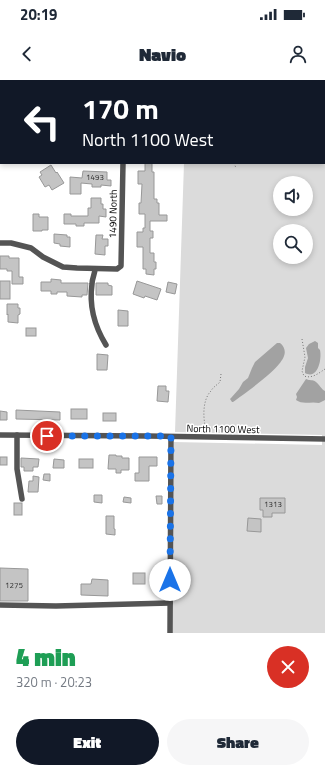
<!DOCTYPE html>
<html lang="en">
<head>
<meta charset="utf-8">
<style>
  :root { --surface:#fff; --page:#f6f6f7; --text:#1f2937; --muted:#747a83; --accent:#111827 }
  body { margin:0; font-family:"Titillium Web",sans-serif; background:var(--page); color:var(--text); height:100vh; display:flex; flex-direction:column; font-size:15px; white-space:nowrap }
  * { box-sizing:border-box; margin:0 }
  p { font-size:13px; color:var(--muted) }
  .icon { flex:none; width:22px; height:22px; fill:none; stroke:currentColor; stroke-width:2; stroke-linecap:round; stroke-linejoin:round }
  .map { position:relative; height:553px; overflow:hidden }
  .details { display:flex; flex-direction:column; background:var(--surface); flex:1 }
  .details>* { flex:none }
  .hud { position:absolute; left:0px; top:0px; width:325px; height:84px; box-shadow:0 2px 6px #0003; background:#111827; color:#fff; overflow:hidden }
  .tools { position:absolute; left:273px; top:96px; display:grid; gap:8px }
  .tools a { display:grid; place-items:center; width:40px; height:40px; border-radius:50%; background:var(--surface); box-shadow:0 2px 6px #0003; font-size:20px }
  .pin { position:absolute; display:grid; place-items:center; width:34px; height:34px; color:#fff; margin:-17px; border:2px solid #fff; border-radius:50%; box-shadow:0 1px 4px #0007 }
  .me { position:absolute; width:44px; margin:-22px; rotate:0deg; stroke-linejoin:round; filter:drop-shadow(0 0 3px #0008) }
  .turn { display:flex; align-items:center; gap:14px; height:84px; padding:0 16px; font-size:18px }
  .turn .icon { width:52px; height:52px; stroke-width:2.5 }
  .turn b { display:block; font-size:28px; line-height:34px }
  .round { display:grid; place-items:center; flex:none; width:42px; height:42px; border-radius:21px; background:var(--page) }
  .head { display:flex; align-items:center; justify-content:space-between; height:68px; padding:0 16px }
  h1 { font-size:24px; font-weight:800; line-height:30px; color:#1e9e55 }
  .action { display:flex; gap:8px; margin-top:auto; padding:8px 16px }
  .action a { flex:1; height:46px; border-radius:24px; background:var(--accent); color:#fff; font-size:16px; font-weight:800; line-height:46px; text-align:center }
  .action a+a { background:var(--page); color:var(--text) }
  .status { display:flex; justify-content:space-between; align-items:center; height:28px; padding:0 20px; background:var(--surface); direction:ltr }
  .status svg { height:11px; fill:currentColor }
  header { display:flex; justify-content:space-between; align-items:center; height:52px; padding:0 16px; background:var(--surface); font-size:18px; font-weight:800 }
  .map>svg:first-child { display:block }
  .green { fill:#dbdbdb; fill-rule:evenodd }
  .water { fill:#a2a2a2 }
  .building { fill:#c4c4c4; stroke:#989898 }
  .lines { fill:none; stroke-linecap:round; stroke-linejoin:round }
  .path { stroke:#767676; stroke-width:1; stroke-dasharray:1 2; stroke-linecap:butt }
  .minor { stroke:#545454; stroke-width:5.5 }
  .route { stroke:#1a73e8; stroke-width:7; stroke-dasharray:0 12.6 }
  .labels { text-anchor:middle; dominant-baseline:central; stroke-width:3; stroke-linejoin:round; paint-order:stroke }
  .number-label { font-size:8px; fill:#313131 }
  .street-label { font-size:10px; fill:#000; stroke:#fff }
</style>
</head>
<body>
<div class="status"><b>20:19</b><svg viewBox="0 0 49 12"><path d="M0 12V9h3v3zM5 12V6h3v6zM10 12V3h3v9zM15 12V0h3v12zM26 1h20v11H26zM47 4h2v5h-2z"/></svg></div>
<header><svg class="icon" aria-label="back" viewBox="0 0 24 24"><path d="M15 5l-7 7 7 7"/></svg>Navio<svg class="icon" aria-label="person" viewBox="0 0 24 24"><circle cx="12" cy="8" r="4"/><path d="M4 21q1-7 8-7t8 7"/></svg></header>
<div class="map">
<svg width="325" height="553" viewBox="0 0 325 553">
  <rect width="100%" height="100%" fill="#fff"/>
  <!-- green -->
  <path class="green" d="M240,0h85v553h-155l4,-191 148,3v-10l-147,-3 9,-269h140v-82h-84zM280,103h26v26h-26zM280,151h26v26h-26z"/>
  <!-- water -->
  <g class="water">
    <path d="M315,261l3,2v5l2,2c2,9 -2,30 -15,23v-6l3,-9 -2,-10 3,-4z"/>
    <path d="M277,263h3c4,3 6,8 4,13 -4,13 -40,38 -51,46h-1l-2,-3 1,-1 8,-9 4,-7 5,-4 4,-10 3,-6z"/>
    <path d="M306,299c4,2 6,0 10,3 4,3 5,7 9,9v9l-6,3c-8,-2 -16,2 -23,-3l1,-3 -1,-3z"/>
  </g>
  <!-- building -->
  <g class="building">
    <path d="M145,83h7v9h2v27h3v4h2v12h8v6h-17v10h3v7h-3v15h4v9h2v7h-2v6l-8,-1v-5h-3v-22h-6v-15h6v-4h2v-14h-6v-11h2l1,-19h-4v-13h7z"/>
    <path d="M51,85l5,8 1,-1 7,11 -12,7 -3,-5 -4,2 -6,-10 3,-2 -2,-3z"/>
    <path d="M83,91l24,1v8h4v6l-10,-1v2h-9v-3l-11,-1v11h-11v-17l12,1z"/>
    <path d="M91,118h10v6h2v5h3v8l-7,-1v7h-15v3h-8v-2h-12v-10h7v2h17v-8h3z"/>
    <path d="M33,134h6v3h9v13h-6v1h-9z"/>
    <path d="M54,154l13,1v2h3v10l-10,-1v-2l-6,-1z"/>
    <path d="M96,155h7l-1,4h6v7h-3v9l-10,-1z"/>
    <path d="M0,176h9v2h10v19h4v7h-11v-13h-5v-2h-7z"/>
    <path d="M51,199l10,1v3h27l-1,12h-5v2l-15,-1v-4h-10v2h-6v-3h-10v-9h10z"/>
    <rect x="0" y="201" width="10" height="18"/>
    <path d="M137,201l24,8 -4,11 -12,-4 -1,2 -11,-4z"/>
    <path d="M168,202l9,2 -2,10 -9,-2z"/>
    <path d="M96,203h12v2l4,1v9h-16z"/>
    <path d="M7,224h11v4h2v6l-2,1v8l-10,-1v-8l-1,1z"/>
    <path d="M118,230l10,1v15h-10z"/>
    <rect x="26" y="248" width="10" height="8"/>
    <path d="M97,274l11,1 -1,15h-10z"/>
    <path d="M158,306h8v5h3l-1,11 -11,-1z"/>
    <rect x="71" y="329" width="16" height="10"/>
    <path d="M16,330l44,2v8l-44,-1z"/>
    <path d="M0,331l7,1v8h-7z"/>
    <rect x="103" y="333" width="13" height="8"/>
    <path d="M109,375h7v1h6v2h7v12h-8v3h-5v-4h-8z"/>
    <rect x="0" y="377" width="7" height="8"/>
    <path d="M139,377h18v9h-8v15h-14v-8h4z"/>
    <path d="M21,378l18,1 -1,8h-5v4h-9v-4h-3z"/>
    <path d="M54,379l10,1v8h-11z"/>
    <rect x="79" y="379" width="14" height="9"/>
    <path d="M44,394h6v7l-7,-1z"/>
    <path d="M33,396l6,1 -1,15h-10l1,-11h4z"/>
    <path d="M94,415h8v8l-8,-1z"/>
    <path d="M156,416h6v8h-5z"/>
    <path d="M124,417l7,1v5l-8,-1z"/>
    <path d="M260,418h25v15h-13v4h-9v-7h-3z"/>
    <rect x="14" y="423" width="8" height="12"/>
    <path d="M106,436h8v13h1v6l-9,-1z"/>
    <path d="M248,438l13,1v13l-14,-1z"/>
    <path d="M0,488l28,1v32h-28z"/>
    <rect x="133" y="493" width="12" height="11"/>
    <path d="M92,499l16,1v16l-27,-1v-11h10z"/>
  </g>
  <g class="lines">
    <!-- path -->
    <g class="path">
      <path d="M234,83l2,5"/>
      <path d="M302,259l3,18 -3,14 2,5c8,3 15,-3 21,-7"/>
      <path d="M221,294l-1,8c-3,3 -7,5 -9,9 -8,8 -8,24 -6,34l6,3 44,1"/>
    </g>
    <!-- minor -->
    <g class="minor">
      <path d="M132,1v-1"/>
      <path d="M0,10h1"/>
      <path d="M0,163h11l20,5 12,9 20,10 14,1 40,1 4,-3 2,-103"/>
      <path d="M95,189c0,5 -3,9 -3,15 -3,21 3,43 14,61"/>
      <path d="M0,355l148,1 177,3"/>
      <path d="M17,355v34l5,30"/>
      <path d="M0,525l56,1 114,-3"/>
      <path d="M170,553l1,-196"/>
    </g>
  </g>
  <g class="lines">
    <!-- route -->
    <path class="route" d="M47,356h124l-1,144"/>
  </g>
  <g class="labels">
    <!-- number labels -->
    <g class="number-label">
      <text x="95" y="97">1493</text>
      <text x="273" y="424">1313</text>
      <text x="14" y="505">1275</text>
    </g>
    <!-- street labels -->
    <g class="street-label">
      <text transform="translate(113 134) rotate(-89)">1490 North</text>
      <text transform="translate(223 349) rotate(1)">North 1100 West</text>
    </g>
  </g>
</svg>
<div class="tools">
<a><svg class="icon" aria-label="sound" viewBox="0 0 24 24"><path d="M4 9h4l5-4v14l-5-4H4zM17 9q2 3 0 6"/></svg></a>
<a><svg class="icon" aria-label="search" viewBox="0 0 24 24"><circle cx="10" cy="10" r="6"/><path d="M15 15l6 6"/></svg></a>
</div>
<div class="pin" style="left:47px;top:356px;background:#d93025"><svg class="icon" aria-label="arrive" viewBox="0 0 24 24"><path d="M6 21V4h12l-3 4 3 4H6"/></svg></div>
<svg class="me" style="left:170px;top:500px" viewBox="-20 -20 40 40"><circle r="19" fill="#fff"/><path d="M0-13L10 11 0 6-10 11z" fill="#1a73e8"/></svg>
<div class="hud">
<div class="turn"><svg class="icon" aria-label="left" viewBox="0 0 24 24"><path d="M17 20v-9H6M10 6l-5 5 5 5"/></svg><div><b>170 m</b>North 1100 West</div></div>
</div>
</div>
<section class="details">
<div class="head"><div><h1>4 min</h1><p>320 m · 20:23</p></div><a class="round" style="background:#d93025;color:#fff"><svg class="icon" aria-label="close" viewBox="0 0 24 24"><path d="M6 6l12 12M18 6L6 18"/></svg></a></div>
<div class="action"><a>Exit</a><a>Share</a></div>
</section>
</body>
</html>
